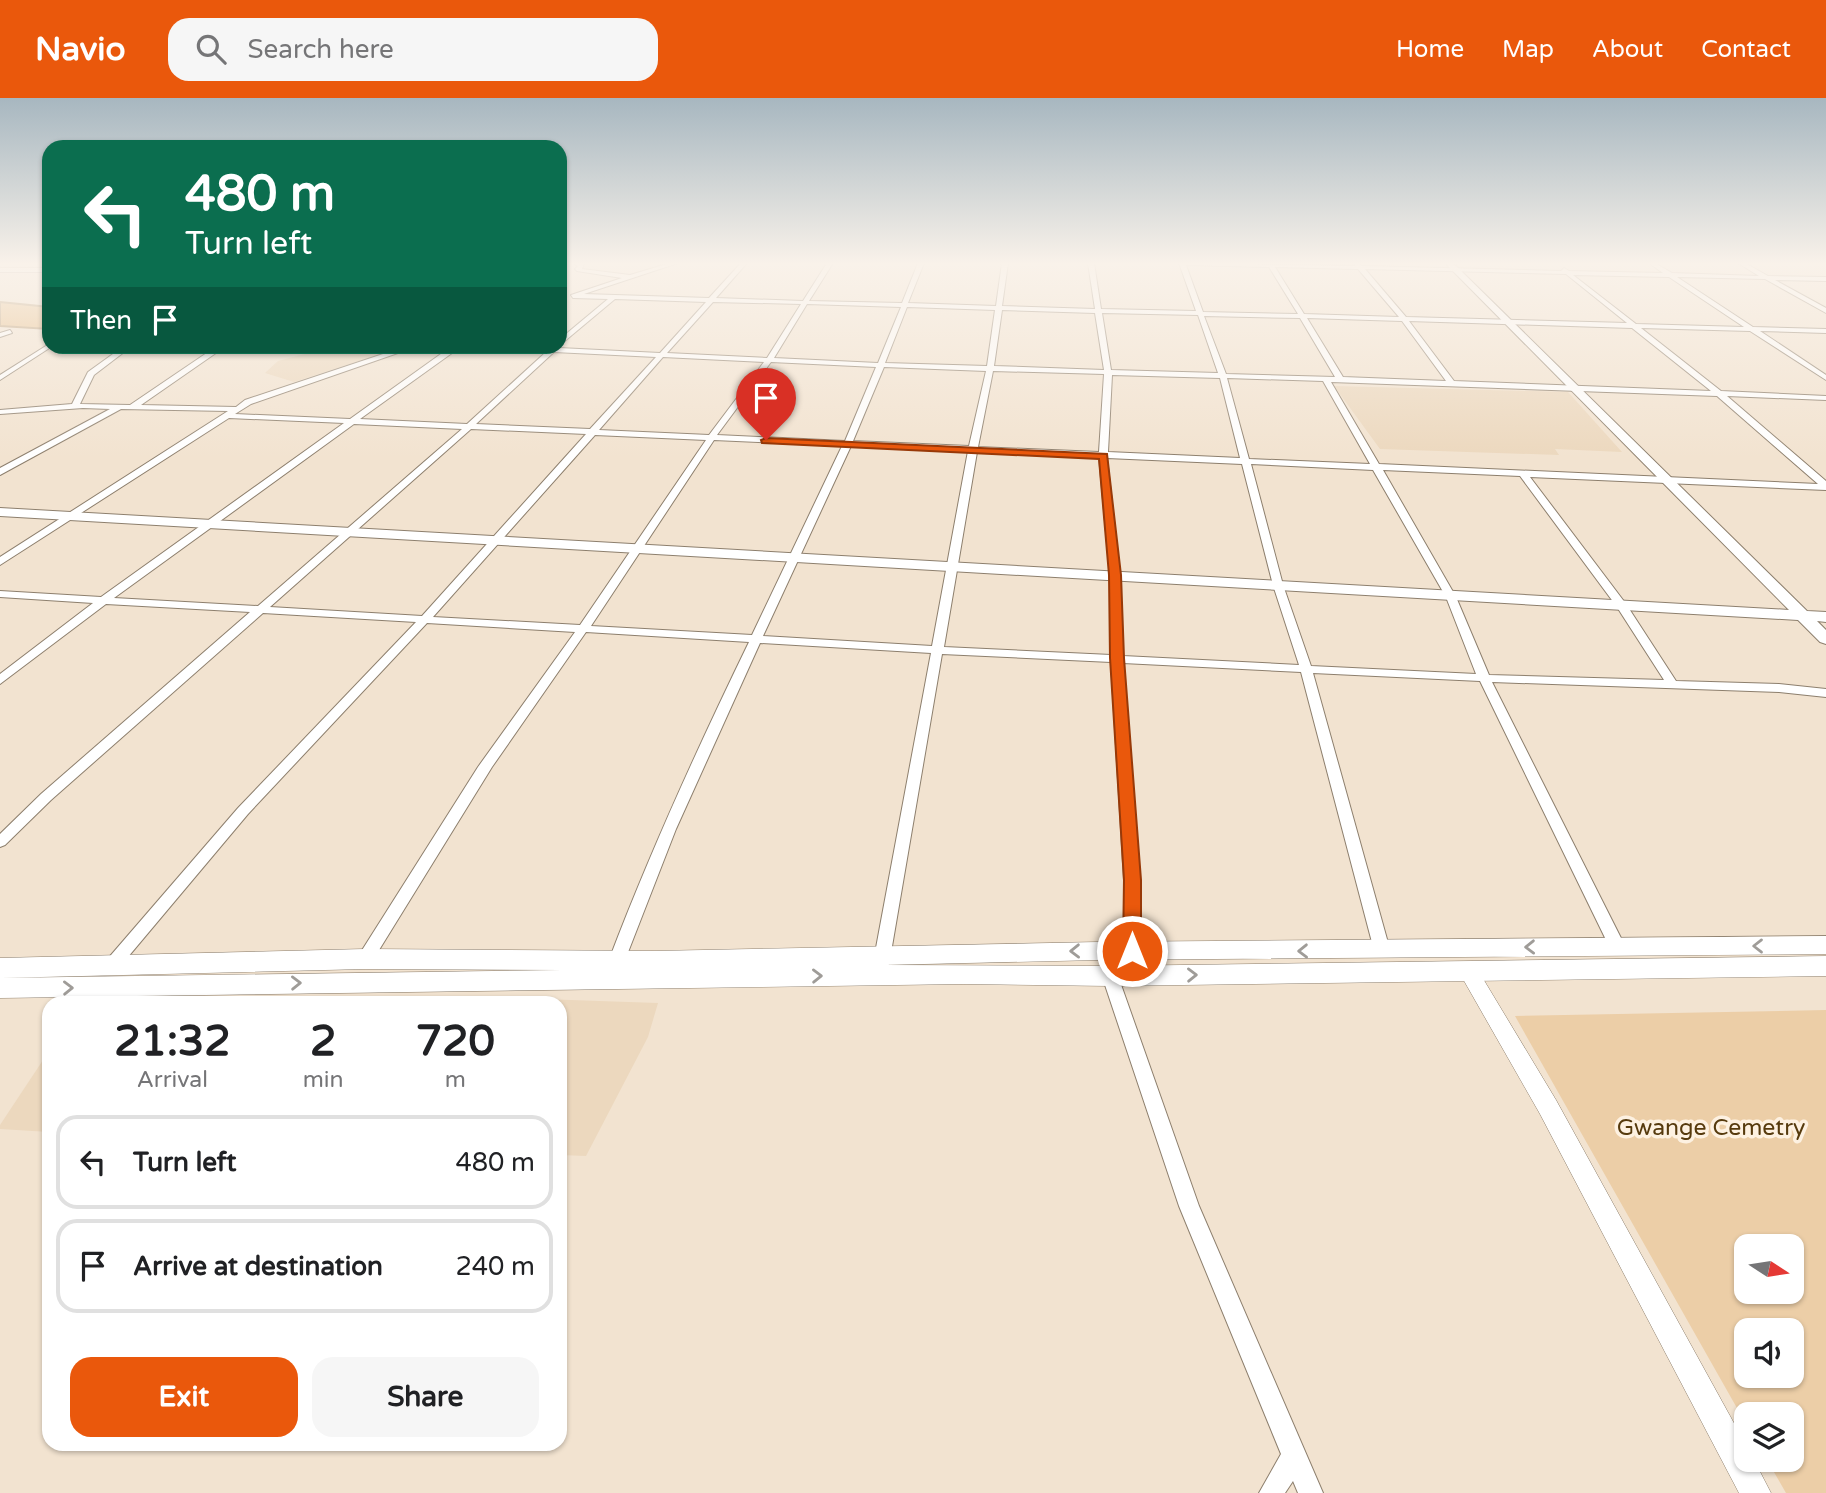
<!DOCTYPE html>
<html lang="en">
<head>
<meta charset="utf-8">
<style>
  :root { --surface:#fff; --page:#f6f6f6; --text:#202124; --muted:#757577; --line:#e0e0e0; --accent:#ea580c }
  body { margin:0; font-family:"Varela Round",sans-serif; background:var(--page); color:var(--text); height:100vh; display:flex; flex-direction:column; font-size:26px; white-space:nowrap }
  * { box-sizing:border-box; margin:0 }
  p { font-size:23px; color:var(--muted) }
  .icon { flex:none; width:38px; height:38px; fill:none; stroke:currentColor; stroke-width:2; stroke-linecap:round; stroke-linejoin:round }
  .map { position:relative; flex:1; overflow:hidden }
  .drawer { position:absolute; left:42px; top:898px; width:525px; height:455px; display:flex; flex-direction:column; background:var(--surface); border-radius:21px; box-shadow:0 2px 5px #0004 }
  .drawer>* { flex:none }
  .guide { position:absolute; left:42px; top:42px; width:525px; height:214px; border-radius:21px; box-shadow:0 2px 5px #0004; background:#0b6e4f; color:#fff; overflow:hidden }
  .needle { width:46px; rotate:102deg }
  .tools { position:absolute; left:1734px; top:1136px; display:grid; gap:14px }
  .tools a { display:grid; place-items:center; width:70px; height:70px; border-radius:14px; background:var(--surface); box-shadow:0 2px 5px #0004; font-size:35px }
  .pin { position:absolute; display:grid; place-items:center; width:60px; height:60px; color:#fff; margin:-72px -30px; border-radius:50% 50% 50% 0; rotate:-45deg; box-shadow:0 0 7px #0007 }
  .pin .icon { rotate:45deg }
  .me { position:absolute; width:77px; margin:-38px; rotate:0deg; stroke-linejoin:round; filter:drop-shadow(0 0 5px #0008) }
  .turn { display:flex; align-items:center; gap:24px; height:147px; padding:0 28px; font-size:32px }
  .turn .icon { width:91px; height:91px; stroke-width:2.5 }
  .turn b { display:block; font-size:49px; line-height:60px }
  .then { display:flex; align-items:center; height:66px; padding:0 28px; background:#0003; gap:14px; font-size:26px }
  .eta { display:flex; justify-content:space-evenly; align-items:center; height:119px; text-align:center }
  .eta b { font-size:42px; font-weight:800; line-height:49px }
  .button { display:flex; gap:14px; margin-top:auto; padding:14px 28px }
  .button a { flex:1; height:80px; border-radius:21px; background:var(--accent); color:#fff; font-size:28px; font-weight:800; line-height:80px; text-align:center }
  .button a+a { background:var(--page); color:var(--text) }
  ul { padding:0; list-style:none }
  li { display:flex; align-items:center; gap:21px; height:94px; margin:0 14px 10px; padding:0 14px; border:4px solid var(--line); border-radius:21px }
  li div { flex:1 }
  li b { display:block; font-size:26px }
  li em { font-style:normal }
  header { display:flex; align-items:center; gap:42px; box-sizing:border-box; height:98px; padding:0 35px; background:var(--accent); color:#fff }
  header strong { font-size:33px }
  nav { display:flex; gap:38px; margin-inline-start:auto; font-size:24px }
  .search { width:490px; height:63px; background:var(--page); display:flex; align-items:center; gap:18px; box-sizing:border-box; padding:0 24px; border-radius:21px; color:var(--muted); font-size:26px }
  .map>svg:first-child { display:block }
  .built { fill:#ecd8be }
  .green { fill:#eccea7; fill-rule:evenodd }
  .water { fill:#e6bc84; stroke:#b4956b; stroke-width:2 }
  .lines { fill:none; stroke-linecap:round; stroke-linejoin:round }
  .minor-casing { stroke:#8d7f6d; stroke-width:2 }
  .tertiary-casing { stroke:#8d7f6d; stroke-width:1 }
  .secondary-casing { stroke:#8d7f6d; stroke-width:2 }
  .trunk-casing { stroke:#8d7f6d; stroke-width:1 }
  .minor { fill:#fff; fill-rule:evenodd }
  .tertiary { fill:#fff; fill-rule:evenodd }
  .secondary { fill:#fff; fill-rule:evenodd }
  .trunk { fill:#fff; fill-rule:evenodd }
  .oneway { stroke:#9f9c98 }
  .route { fill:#ea580c; stroke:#983908; stroke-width:2 }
  .labels { text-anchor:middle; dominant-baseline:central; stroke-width:7; stroke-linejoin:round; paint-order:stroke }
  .near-park-label { font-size:23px; fill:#563a0d; stroke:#fdf1e1 }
</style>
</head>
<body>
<header>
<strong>Navio</strong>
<div class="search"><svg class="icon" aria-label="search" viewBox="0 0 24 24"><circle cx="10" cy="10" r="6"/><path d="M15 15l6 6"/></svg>Search here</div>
<nav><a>Home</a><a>Map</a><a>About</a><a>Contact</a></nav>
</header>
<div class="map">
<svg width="1826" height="1395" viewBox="0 0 1826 1395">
  <rect width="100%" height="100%" fill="#f2e3d0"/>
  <!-- built -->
  <g class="built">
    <path d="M331,249v-1l72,1 -109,35 -29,-9 13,-12z"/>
    <path d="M1334,288l234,6 54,60 -67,-3 4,6 -179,-6z"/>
    <path d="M512,900l146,5 -10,34 -62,119 -26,-1v-152h-254z"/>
    <path d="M49,953v81l-49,-3v-4z"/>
  </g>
  <!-- green -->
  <path class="green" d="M1826,912v483h-40l-19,-33h25v-46h-46v10l-231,-408zM1746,1148h46v46h-46zM1746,1232h46v46h-46z"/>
  <!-- water -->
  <path class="water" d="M0,204l49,5v22l-49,-3z"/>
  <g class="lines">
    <defs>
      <g id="minor">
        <path d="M574,165l10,1 -2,5 48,6 40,-12h8l-94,31 125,4 32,-35h6l-31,35 87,3 24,-38h6l-24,38 93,2 16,-40h6l-16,40 88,3 6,-43h6l-6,43 93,3 -7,-46h6l7,46 95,2 -17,-48 176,3v-3h3l4,3 199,5 3,-3 5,3 94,2 -14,-10h6l17,10 87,3 -21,-13h7l23,13 58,1v4l-51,-1 51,28v5l-61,-34 -88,-2 76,50 73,2v4l-66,-2 66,44v5l-76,-49 -109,-3 80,63 105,5v4l-99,-4 99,85v9l-296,-13 96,127 50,77 103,3 47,5v8l-47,-5 -287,-10 133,264 -2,4h-12l-2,-4 -129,-265 -167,-8 77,277 -2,4h-12l-2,-4 -73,-278 -178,-9 17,217v71l-2,4h-12l-2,-4v-71l-13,-218 -169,-8 -53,310 -2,4h-12l-2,-4 58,-311 -171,-10 -84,186 -51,131 -2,4h-12l-2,-4c41,-108 89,-213 140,-318l-163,-10 -94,135 -121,196h-12l-2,-4 2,-4 119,-188 97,-135 -148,-9 -179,191 -131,156h-12l-2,-4 2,-4 133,-154 178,-186 -153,-9 -212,187 -46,45 -5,2v-13l41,-40 209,-182 -144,-8 -106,80v-10l93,-71 -93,-6v-6l101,6 243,-174 -115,-5 -229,147v-8l228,-146 -107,-2 -121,66v-7l110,-59 -27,-1 -83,6v-4l72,-6 16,-32 36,-26h8l-38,29 -14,29 50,1 87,-59h9l-85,59 95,2 9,-7 162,-54h11l-167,58 -16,10 115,5 102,-73h67l141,7 46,-51 -91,-3 -55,46v-6l48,-40 -35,-1 -2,-3 51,-17 -45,-7 -2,-2 3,-3zM1186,167l83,2 29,47 -95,-2zM1275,169l83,2 41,48 -95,-3zM1365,171l201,5 61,49 -221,-6zM1573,177l96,2 75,50 -108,-3zM713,204l88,2 -34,54 -100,-5zM807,206l94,3 -23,56 -104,-5zM907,209l88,3 -8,56 -102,-3zM1002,212l93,3 9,57 -110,-4zM1102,215l96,2 20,58 -107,-3zM1204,218l96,2 35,59 -109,-3zM1307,220l95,3 44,60 -103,-4zM1409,223l223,7 79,63 -257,-10zM459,250l87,4 -79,72 -107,-5zM554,254l102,5 -66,72 -114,-5zM663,259l101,5 -55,73 -110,-5zM771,264l105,5 -31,74 -128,-6zM884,269l102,4 -17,75 -116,-5zM993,273l111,3 -5,78 -121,-5zM1112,277l108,3 20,80 -132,-6zM1227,280l96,3 47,83 -121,-5zM1331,284l386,14 101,88 -439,-20zM354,326l108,5 -204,177 -144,-8zM471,331l115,5 -164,182 -152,-9zM595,337l111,5 -126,185 -147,-8zM714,342l128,6 -90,189 -161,-9zM851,348l117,5 -36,195 -169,-10zM977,354l122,5 11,118 1,80 -167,-8zM1107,360l135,6 31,121 26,80 -176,-9 -3,-81zM1251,366l122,6 73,127 30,77 -165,-8 -28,-81zM1383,372l137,6 97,131 47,73 -175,-5 -33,-78z"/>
        <rect x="0" y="170" width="49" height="4"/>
        <path d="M10,232l2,3 -12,4v-4z"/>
        <path d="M49,246l2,3 -51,33v-5z"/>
        <path d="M1110,872l6,2 2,4 81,230 124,287h-25l-5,-12 -8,12h-26l22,-39 -102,-248 -77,-230 2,-4z"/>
      </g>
      <path id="tertiary" d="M1469,866l7,3 80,133 190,345v15h8l17,33h-32l-199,-379 -81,-142 3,-5z"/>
      <path id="secondary" d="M1445,165h8l354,348 19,1v10l-9,-1 9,9v14l-6,-2 -22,-22 -1798,-104v-8l1789,102z"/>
      <path id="trunk" d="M1826,838v18l-728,6 -216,5 228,1 716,-10v20l-716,10 -147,-2 -963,14v-20l562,-8 -197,-1 -365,9v-20l365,-9 290,2 443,-9z"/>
    </defs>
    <!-- minor casing -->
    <use href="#minor" class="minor-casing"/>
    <!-- tertiary casing -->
    <use href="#tertiary" class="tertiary-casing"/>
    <!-- secondary casing -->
    <use href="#secondary" class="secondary-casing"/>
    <!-- trunk casing -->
    <use href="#trunk" class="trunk-casing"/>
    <!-- minor -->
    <use href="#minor" class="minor"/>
    <!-- tertiary -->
    <use href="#tertiary" class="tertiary"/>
    <!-- secondary -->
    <use href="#secondary" class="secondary"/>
    <!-- trunk -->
    <use href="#trunk" class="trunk"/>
  </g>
  <!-- one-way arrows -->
  <defs><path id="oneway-chevron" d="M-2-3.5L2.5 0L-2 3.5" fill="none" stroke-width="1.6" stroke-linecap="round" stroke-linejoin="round" transform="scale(1.75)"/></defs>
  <g class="oneway">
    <use href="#oneway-chevron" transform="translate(1758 848) rotate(180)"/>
    <use href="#oneway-chevron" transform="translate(1530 849) rotate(179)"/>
    <use href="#oneway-chevron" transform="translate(1075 853) rotate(179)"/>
    <use href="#oneway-chevron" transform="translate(1303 853) rotate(179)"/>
    <use href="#oneway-chevron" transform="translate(1192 877) rotate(-1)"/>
    <use href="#oneway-chevron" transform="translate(817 878) rotate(-1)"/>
    <use href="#oneway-chevron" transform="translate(296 885) rotate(-1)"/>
    <use href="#oneway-chevron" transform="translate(68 890) rotate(-1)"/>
  </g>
  <!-- sky -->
  <linearGradient id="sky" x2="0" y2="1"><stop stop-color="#a7b7c0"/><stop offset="0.46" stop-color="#f9f2ea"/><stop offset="1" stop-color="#f9f2ea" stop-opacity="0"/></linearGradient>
  <rect width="1826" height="360" fill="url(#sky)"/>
  <!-- route -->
  <path class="route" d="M766,340l341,16 14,121 3,83 17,222v71l-2,5h-14l-2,-5 1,-71 -14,-222 -1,-83 -10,-116 -337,-16 -1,-3z"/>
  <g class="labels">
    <!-- near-park labels -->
    <g class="near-park-label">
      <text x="1711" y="1030">Gwange Cemetry</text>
    </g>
  </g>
</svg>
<div class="tools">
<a><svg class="needle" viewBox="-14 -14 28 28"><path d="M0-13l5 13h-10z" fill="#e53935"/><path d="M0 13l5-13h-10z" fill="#757577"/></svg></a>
<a><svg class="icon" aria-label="sound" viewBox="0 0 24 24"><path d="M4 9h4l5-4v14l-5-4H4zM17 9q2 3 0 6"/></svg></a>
<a><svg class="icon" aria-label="layers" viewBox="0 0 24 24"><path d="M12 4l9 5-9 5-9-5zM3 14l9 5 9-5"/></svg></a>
</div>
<div class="pin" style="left:766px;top:342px;background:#d93025"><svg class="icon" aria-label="arrive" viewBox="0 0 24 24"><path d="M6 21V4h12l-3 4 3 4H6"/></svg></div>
<svg class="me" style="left:1132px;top:853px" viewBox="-20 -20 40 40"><circle r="17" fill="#ea580c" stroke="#fff" stroke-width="3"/><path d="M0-11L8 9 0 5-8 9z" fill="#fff"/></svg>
<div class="guide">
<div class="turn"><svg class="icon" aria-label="left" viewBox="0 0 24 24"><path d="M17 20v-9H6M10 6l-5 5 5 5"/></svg><div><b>480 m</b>Turn left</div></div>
<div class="then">Then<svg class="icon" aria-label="arrive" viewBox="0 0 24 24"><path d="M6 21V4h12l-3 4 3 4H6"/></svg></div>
</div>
<section class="drawer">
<div class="eta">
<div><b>21:32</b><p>Arrival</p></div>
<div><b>2</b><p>min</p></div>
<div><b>720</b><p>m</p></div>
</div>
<ul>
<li><svg class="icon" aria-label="left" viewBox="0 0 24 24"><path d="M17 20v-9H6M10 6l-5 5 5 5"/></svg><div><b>Turn left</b></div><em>480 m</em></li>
<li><svg class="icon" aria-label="arrive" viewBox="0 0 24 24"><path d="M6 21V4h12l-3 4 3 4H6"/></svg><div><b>Arrive at destination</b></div><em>240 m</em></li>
</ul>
<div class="button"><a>Exit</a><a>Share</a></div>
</section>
</div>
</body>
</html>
